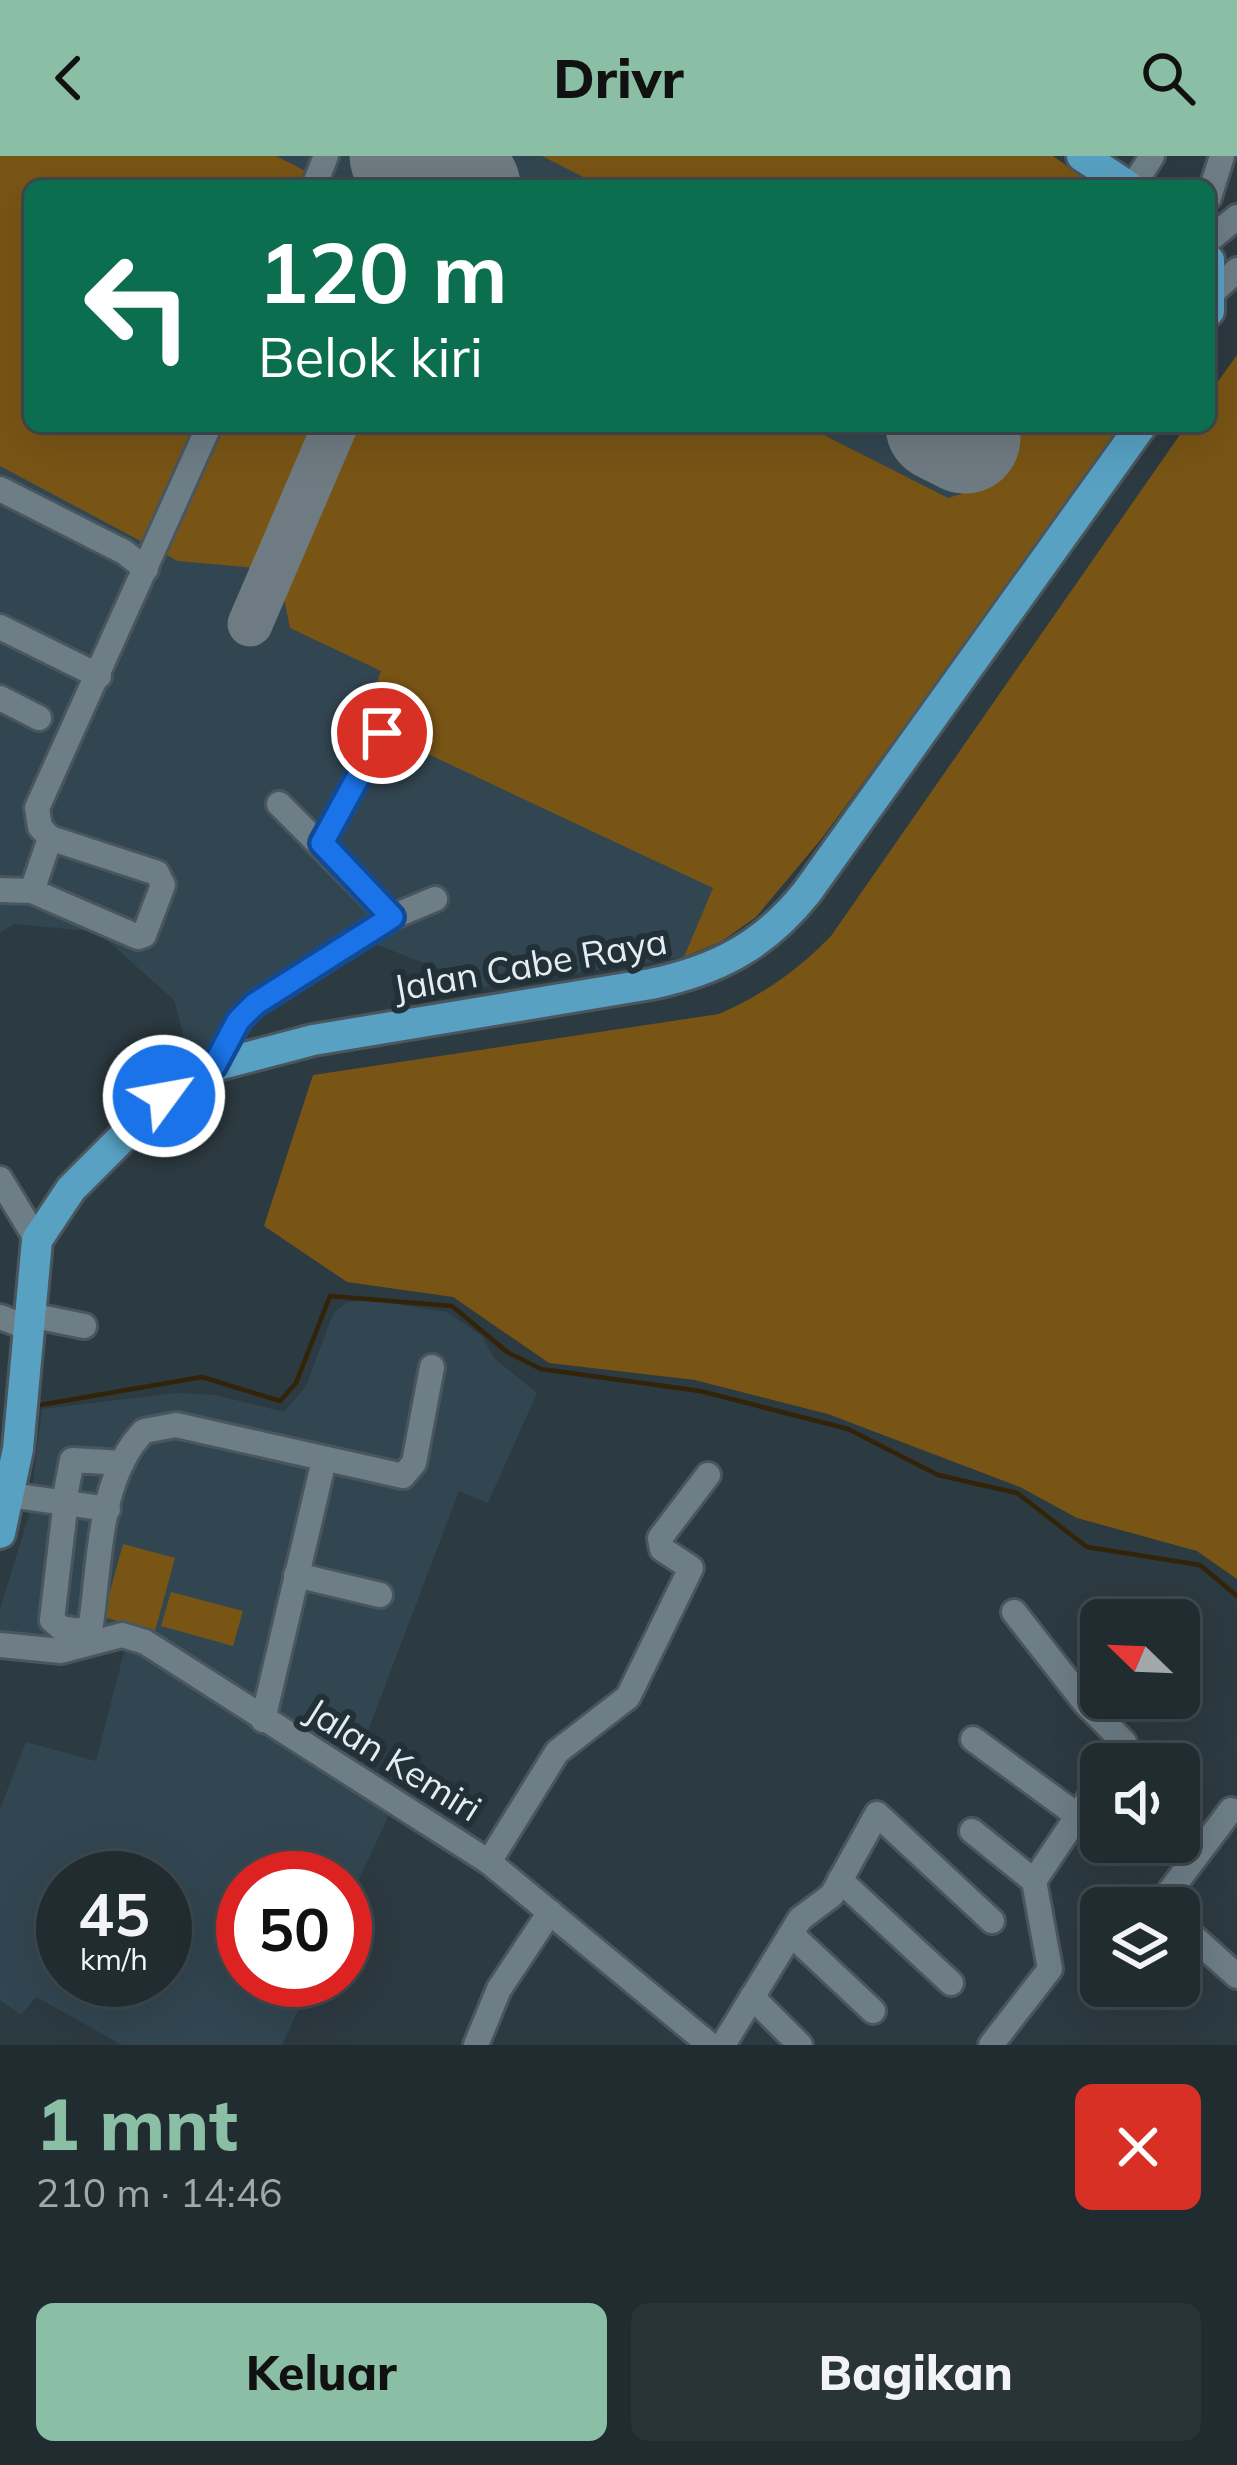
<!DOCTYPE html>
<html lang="id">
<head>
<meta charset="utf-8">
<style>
  :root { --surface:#212c31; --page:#293439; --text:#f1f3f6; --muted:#a2a7ab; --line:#3e484d; --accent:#8abfa5 }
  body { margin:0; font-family:Mulish,sans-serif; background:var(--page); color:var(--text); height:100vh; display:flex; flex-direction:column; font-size:45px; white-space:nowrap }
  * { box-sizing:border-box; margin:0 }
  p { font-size:39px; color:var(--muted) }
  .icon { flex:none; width:66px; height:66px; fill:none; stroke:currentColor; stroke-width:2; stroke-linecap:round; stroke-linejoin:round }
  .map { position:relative; height:1889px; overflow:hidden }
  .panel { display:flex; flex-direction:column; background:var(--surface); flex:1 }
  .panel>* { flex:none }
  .top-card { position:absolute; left:24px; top:24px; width:1191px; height:252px; border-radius:18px; box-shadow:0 12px 48px #0002,0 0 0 3px var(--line); background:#0b6e4f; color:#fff; overflow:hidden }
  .needle { width:78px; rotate:293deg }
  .tools { position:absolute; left:1080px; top:1443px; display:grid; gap:24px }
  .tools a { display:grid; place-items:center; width:120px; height:120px; border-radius:18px; background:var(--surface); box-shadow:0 12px 48px #0002,0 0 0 3px var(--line); font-size:60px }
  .speed { position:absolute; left:36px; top:1695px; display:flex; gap:24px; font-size:60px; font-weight:700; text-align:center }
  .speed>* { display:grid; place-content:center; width:156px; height:156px; border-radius:50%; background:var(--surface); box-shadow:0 12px 48px #0002,0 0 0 3px var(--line); line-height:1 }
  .speed small { font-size:30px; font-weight:400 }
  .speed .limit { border:18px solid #d22; background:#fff; color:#111 }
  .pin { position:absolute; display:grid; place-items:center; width:102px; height:102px; color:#fff; margin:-51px; border:6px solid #fff; border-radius:50%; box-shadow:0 3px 12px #0007 }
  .me { position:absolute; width:132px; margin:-66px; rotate:58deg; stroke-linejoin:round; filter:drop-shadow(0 0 9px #0008) }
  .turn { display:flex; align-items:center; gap:42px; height:252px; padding:0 36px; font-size:54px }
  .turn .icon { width:156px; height:156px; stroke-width:2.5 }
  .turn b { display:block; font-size:84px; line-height:102px }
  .round { display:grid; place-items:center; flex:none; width:126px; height:126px; border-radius:18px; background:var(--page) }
  .overview { display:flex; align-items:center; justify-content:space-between; height:204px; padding:0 36px }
  h1 { font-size:72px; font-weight:800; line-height:90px; color:var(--accent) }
  .button { display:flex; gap:24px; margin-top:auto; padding:24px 36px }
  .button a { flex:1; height:138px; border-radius:18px; background:var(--accent); color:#111; font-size:48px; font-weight:800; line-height:138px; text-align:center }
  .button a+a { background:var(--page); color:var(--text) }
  header { display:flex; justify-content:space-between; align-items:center; height:156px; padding:0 36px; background:var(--accent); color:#111; font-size:54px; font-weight:800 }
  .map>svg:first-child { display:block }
  .built { fill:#324651; fill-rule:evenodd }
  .green { fill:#795515 }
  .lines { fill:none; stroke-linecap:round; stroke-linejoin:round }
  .stream { stroke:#322309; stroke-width:4.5 }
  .taxiway { stroke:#6f7b82; stroke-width:45 }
  .runway { stroke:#6f7b82; stroke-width:111 }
  .minor-casing { stroke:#4a565d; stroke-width:30 }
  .major-casing { stroke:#4a565d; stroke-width:36 }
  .minor { stroke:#6e7e86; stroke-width:24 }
  .major { stroke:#58a1c3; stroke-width:30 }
  .route-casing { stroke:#114b97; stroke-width:30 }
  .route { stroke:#1a73e8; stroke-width:21 }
  .labels { text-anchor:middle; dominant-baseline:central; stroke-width:12; stroke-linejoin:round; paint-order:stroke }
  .street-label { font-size:36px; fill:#e4edf2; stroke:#223037 }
</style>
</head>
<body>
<header><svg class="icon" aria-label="back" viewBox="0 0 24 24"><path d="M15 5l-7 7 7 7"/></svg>Drivr<svg class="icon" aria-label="search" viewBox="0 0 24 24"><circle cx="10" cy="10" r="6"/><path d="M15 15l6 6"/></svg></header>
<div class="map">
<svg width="1237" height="1889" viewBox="0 0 1237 1889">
  <rect width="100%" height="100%" fill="#2c3a41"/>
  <!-- built -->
  <g class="built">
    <path d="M0,0h1053l42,30h-1065v240h1096l-304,412 -66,79 -34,24 -38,16 -199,30 -120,-47 -113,71 -29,44 -32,10 -17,-65 -76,-68 -84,-8 -14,9z"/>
    <path d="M369,1144l78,12 35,24 12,22 43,35 -49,110 -29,-12 -96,253 -20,-12 -10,16 -190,-117 -84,11 -59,-4v-29l29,-94 13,-106 134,-16 39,2 69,17 22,-26 27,-72 14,-12z"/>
    <path d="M131,1495l13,4 246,158 -45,96v-31h-102v102h69l-30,65h-160l-86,-48 -15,18 -21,-15v-191l26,-67 70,19 28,-109zM63,1722h102v102h-102z"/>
  </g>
  <!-- green -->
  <g class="green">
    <path d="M0,0h276l59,30h-305v240h290l-63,142 -79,-7 -178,-95z"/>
    <path d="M542,0h511l42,30h-494z"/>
    <path d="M1237,199v1224l-40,-28 -120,-33 -57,-31 -192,-73 -133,-34 -146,-17 -96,-66 -106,-15 -83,-56 49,-151 406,-61c45,-20 78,-43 112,-78l355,-510h23v-32z"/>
    <path d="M354,270h452l142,72 13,-4 35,-68h130l-304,412 -66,79 -34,24 -38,16 29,-69 -351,-165 19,-52 -91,-43 -7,-34z"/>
    <path d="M123,1388l52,14 -20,73 -52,-14z"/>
    <path d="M171,1436l72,19 -10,35 -72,-20z"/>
  </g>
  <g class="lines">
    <!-- stream -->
    <path class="stream" d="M34,1250l168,-29 78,24 16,-18 34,-87 122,10 55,46 34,17 159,22 148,38 90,46 79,18 70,54 113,18 37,31"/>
    <!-- taxiway -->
    <g class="taxiway">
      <path d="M438,30l4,-11"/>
      <path d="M250,468l85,-198"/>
    </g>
    <!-- runway -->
    <g class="runway">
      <path d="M405,0l60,30"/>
      <path d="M941,270l24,12"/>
    </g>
    <defs>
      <g id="minor">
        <path d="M314,30l12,-30"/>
        <path d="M1133,30l19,-30"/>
        <path d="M1209,41l13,-41"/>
        <path d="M1209,84l28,-23"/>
        <path d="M1213,136l24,-22"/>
        <path d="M0,333l124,63 22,17"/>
        <path d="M0,471l99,49"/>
        <path d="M0,542l39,20"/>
        <path d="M279,648l113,113"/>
        <path d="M50,682l-10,-11 -3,-19 172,-382"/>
        <path d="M322,687l60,-110"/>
        <path d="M0,734l32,1 106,46 6,-2 19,-50 -6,-12 -107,-35 -18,53"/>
        <path d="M214,910l25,-46 16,-16 137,-87 43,-18"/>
        <path d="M0,1023l37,61"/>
        <path d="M30,1159l54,11"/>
        <path d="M0,1161l29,11"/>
        <path d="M10,1339l98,14"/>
        <path d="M64,1346l8,-42 50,3"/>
        <path d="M64,1361l-12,103 9,8 20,3 10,-7c9,-61 7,-147 53,-193l32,-6 227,51 11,-13 18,-96"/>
        <path d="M296,1419l84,20"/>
        <path d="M1014,1456l72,92 38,38 -11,22"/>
        <path d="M0,1489l61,6 61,-16 23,7 344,220 221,183"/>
        <path d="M263,1564l61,-260"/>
        <path d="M973,1583l105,77"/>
        <path d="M972,1675l62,50"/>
        <path d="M489,1706l68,-110 71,-55 63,-129 -29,-19 -2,-11 48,-63"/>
        <path d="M840,1724l111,103"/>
        <path d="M1164,1752v-9l67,-89"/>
        <path d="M1179,1768l58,52"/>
        <path d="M791,1778l82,77"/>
        <path d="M752,1841l48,48"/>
        <path d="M476,1889l23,-56 51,-77"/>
        <path d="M723,1889l77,-126 32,-24 45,-81 115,107"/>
        <path d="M991,1889l59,-76 -16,-88 67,-100"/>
      </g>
      <g id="major">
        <path d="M1082,0l46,30"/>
        <path d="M1209,104v51"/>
        <path d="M0,1377l18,-84 19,-209 34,-51 93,-93 50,-30 99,-26 338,-56c66,-14 113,-38 156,-92l334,-466"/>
      </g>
    </defs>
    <!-- minor casing -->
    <use href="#minor" class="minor-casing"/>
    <!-- major casing -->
    <use href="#major" class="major-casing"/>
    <!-- minor -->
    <use href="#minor" class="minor"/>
    <!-- major -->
    <use href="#major" class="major"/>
  </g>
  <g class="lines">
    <defs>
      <path id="route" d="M164,940l50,-30 24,-45 17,-17 137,-87 -70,-74 60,-110"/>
    </defs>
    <!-- route casing -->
    <use href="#route" class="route-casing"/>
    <!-- route -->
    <use href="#route" class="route"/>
  </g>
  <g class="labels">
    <!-- street labels -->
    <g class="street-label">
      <text transform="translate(530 808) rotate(-10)">Jalan Cabe Raya</text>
      <text transform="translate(394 1603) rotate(32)">Jalan Kemiri</text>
    </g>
  </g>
</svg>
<div class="tools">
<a><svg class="needle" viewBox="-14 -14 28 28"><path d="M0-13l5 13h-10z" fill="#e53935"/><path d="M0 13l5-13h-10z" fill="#a2a7ab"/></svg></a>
<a><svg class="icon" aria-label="sound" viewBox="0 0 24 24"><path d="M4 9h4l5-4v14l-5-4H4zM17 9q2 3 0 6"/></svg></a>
<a><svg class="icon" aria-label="layers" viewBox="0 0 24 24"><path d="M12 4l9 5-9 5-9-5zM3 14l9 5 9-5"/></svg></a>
</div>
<div class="speed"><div>45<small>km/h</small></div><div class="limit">50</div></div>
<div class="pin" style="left:382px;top:577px;background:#d93025"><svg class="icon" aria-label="arrive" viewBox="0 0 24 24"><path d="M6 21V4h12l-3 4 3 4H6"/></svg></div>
<svg class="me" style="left:164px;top:940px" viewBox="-20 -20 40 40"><circle r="17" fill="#1a73e8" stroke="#fff" stroke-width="3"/><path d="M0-11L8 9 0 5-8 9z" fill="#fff"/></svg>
<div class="top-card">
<div class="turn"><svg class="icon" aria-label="left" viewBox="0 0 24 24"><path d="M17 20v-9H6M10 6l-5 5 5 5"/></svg><div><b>120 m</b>Belok kiri</div></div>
</div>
</div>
<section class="panel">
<div class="overview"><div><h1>1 mnt</h1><p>210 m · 14:46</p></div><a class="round" style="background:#d93025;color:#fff"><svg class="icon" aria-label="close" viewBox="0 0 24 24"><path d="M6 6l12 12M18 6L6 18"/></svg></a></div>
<div class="button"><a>Keluar</a><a>Bagikan</a></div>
</section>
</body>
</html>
